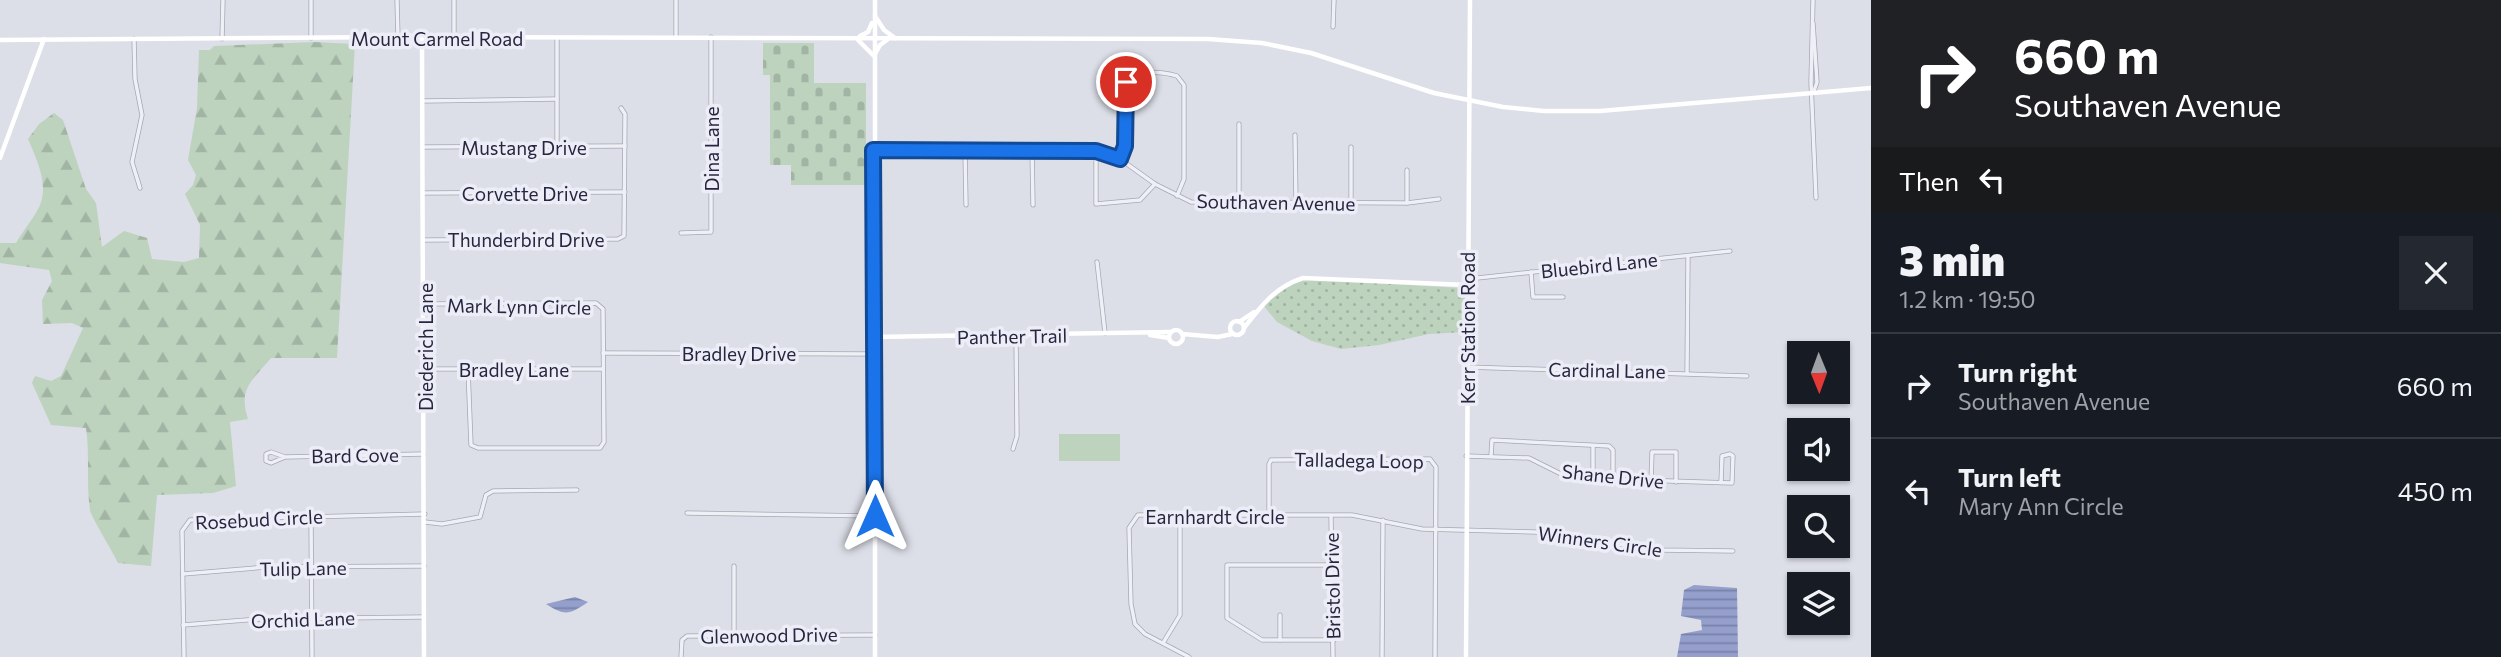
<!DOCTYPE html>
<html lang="en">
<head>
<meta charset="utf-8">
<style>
  :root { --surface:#171b24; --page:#242831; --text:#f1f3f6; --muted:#9ea1a6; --line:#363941 }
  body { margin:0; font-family:Commissioner,sans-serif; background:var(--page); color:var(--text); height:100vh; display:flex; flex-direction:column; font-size:26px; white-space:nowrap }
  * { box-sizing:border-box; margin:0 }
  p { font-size:23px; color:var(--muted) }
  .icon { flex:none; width:38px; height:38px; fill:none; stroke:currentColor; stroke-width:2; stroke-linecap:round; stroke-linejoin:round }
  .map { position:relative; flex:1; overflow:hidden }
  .drawer { display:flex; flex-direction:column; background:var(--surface); width:630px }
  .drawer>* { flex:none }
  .banner { background:#202124; color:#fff; overflow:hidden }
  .needle { width:46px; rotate:179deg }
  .fabs { position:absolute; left:1787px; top:341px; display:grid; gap:14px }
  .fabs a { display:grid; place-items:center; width:63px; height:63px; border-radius:0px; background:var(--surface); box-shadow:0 2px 5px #0004; font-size:35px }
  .pin { position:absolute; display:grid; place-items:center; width:60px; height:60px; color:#fff; margin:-30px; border:4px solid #fff; border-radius:50%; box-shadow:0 2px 7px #0007 }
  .me { position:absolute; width:77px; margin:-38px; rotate:0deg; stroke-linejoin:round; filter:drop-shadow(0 0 5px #0008) }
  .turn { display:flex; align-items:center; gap:24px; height:147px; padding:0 28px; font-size:32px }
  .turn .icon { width:91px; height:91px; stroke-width:2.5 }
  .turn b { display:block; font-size:49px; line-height:60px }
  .then { display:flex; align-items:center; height:66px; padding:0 28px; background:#0003; gap:14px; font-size:26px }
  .round { display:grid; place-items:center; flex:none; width:74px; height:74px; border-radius:0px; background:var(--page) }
  .headline { display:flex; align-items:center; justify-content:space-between; height:119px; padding:0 28px }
  h1 { font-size:42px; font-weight:800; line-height:52px }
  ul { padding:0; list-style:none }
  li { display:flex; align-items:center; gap:21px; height:105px; padding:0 28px; border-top:2px solid var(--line) }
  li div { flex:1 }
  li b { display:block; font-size:26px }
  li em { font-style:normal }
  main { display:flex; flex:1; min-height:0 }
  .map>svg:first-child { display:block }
  .grass { fill:url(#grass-dots) }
  .forest { fill:url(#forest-firs) }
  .cemetery { fill:url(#cemetery-stones) }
  .garden { fill:#bdd3be }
  .water { fill:url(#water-rules) }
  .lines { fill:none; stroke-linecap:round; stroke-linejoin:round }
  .street-casing { stroke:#a5a7b6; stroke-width:5 }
  .street { stroke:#eff0f6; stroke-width:3.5 }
  .secondary { stroke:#fff; stroke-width:4.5 }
  .route-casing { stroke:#114b97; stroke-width:18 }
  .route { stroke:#1a73e8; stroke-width:12 }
  .labels { text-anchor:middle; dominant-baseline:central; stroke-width:7; stroke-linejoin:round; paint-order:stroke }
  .street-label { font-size:19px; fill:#252740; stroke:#ecedf6 }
</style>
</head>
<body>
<main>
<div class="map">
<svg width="1871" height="657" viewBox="0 0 1871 657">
  <defs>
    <pattern id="grass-dots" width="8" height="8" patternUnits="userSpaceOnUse" patternTransform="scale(1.75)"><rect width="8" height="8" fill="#bdd3be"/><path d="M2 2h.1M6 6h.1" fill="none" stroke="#a2b5a4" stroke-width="1.8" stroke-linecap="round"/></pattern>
    <pattern id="forest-firs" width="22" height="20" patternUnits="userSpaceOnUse" patternTransform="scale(1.75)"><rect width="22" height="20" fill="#bdd3be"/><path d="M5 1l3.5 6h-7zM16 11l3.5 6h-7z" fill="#a2b5a4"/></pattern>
    <pattern id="cemetery-stones" width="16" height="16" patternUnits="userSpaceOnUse" patternTransform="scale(1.75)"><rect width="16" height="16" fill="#bdd3be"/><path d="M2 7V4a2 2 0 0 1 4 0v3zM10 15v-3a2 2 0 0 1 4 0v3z" fill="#a2b5a4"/></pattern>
    <pattern id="water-rules" width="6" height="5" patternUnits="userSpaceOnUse" patternTransform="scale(1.75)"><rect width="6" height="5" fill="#949fcc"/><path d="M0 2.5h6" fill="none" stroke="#7982a7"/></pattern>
  </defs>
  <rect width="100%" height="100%" fill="#dcdee8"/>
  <!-- grass -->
  <path class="grass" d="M1306,279l155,9 4,6v38l-36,2 -50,11 -38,4 -29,-8 -35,-19 -14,-17 29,-22z"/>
  <!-- forest -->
  <path class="forest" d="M314,42l41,2 -18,314h-66c-19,23 -33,30 -23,61l-18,3 6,64 -23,7 -56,2 -6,71 -33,-3c-5,-11 -28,-48 -28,-53 -4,-27 0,-55 -4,-82l-35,-3 -19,-42 3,-7 16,5 10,-5 22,-48 -11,-5 -29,1 -1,-24 10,-19 -3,-11 -49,-7v-20h16c7,-12 20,-28 24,-38 9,-21 -4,-47 -12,-66l11,-15 15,-11 9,7 23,69 10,14 6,44 22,-16 23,7 5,21 32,3 15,-4 1,-33 -15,-31 8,-9 3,-10 -8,-15 9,-52 2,-58h11l4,-4z"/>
  <!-- cemetery -->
  <path class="cemetery" d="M763,43h51v40h52v102h-75v-20h-21v-90h-7z"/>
  <!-- garden -->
  <rect class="garden" x="1059" y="434" width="61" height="27"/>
  <!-- water -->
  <g class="water">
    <path d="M1694,585l43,3 1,69h-61l4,-23 21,-4 -1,-10 -20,-4 3,-26z"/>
    <path d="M575,597l13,5c-19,13 -23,14 -42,2z"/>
  </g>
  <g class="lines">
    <defs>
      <g id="street">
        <path d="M311,0v38"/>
        <path d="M397,0l1,37"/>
        <path d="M454,0v37"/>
        <path d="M1813,0l-2,82 5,116"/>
        <path d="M1813,23l4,59 -3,9"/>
        <path d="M1333,27l1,-27"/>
        <path d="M676,37v-37"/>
        <path d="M557,38v109"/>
        <path d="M134,39l1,40 7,36 -10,47 8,26"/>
        <path d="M222,39l1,-39"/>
        <path d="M423,101l134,-2"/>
        <path d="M1239,124v79"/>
        <path d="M1295,135l1,68"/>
        <path d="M424,147l201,-1"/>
        <path d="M1351,147v56"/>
        <path d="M875,150l221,1 24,8 35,25 36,18 216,1 32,-4"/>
        <path d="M965,150l1,55"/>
        <path d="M1032,150l1,55"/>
        <path d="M1096,151v53l44,-4 15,-16"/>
        <path d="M1120,159l5,-13v-60c6,-17 37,-15 52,-10l7,9v94l-7,17"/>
        <path d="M424,193l201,-1"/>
        <path d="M1407,203v-33"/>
        <path d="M681,233l30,-1v-195"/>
        <path d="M425,240l193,-1 6,-3 1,-122 -4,-6"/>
        <path d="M1097,262l8,71"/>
        <path d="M1531,272l2,25h30"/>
        <path d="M1468,279l262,-28"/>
        <path d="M424,304l172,-1 7,6 1,133 -4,6h-122l-7,-3 -3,-76"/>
        <path d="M603,353l271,1"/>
        <path d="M1467,367l280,9"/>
        <path d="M425,369h178"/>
        <path d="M1687,373l1,-117"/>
        <path d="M1013,449l4,-13 -1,-100"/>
        <path d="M1466,456l63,2 30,15 49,6 124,4 1,-27 -3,-2 -8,2 -1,27"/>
        <path d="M1491,456l1,-16 117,6 4,4v29"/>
        <path d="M285,457l-14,6 -5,-2v-7l5,-2 14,5 138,-3"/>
        <path d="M1593,477v-30"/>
        <path d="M1651,482l1,-30h24v30"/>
        <path d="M687,513l188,3"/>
        <path d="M1269,515v-51l2,-4 159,-1 6,8 -1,190"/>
        <path d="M311,516l1,141"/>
        <path d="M1331,516l2,141"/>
        <path d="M425,522l17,2 38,-7 6,-22 7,-4 84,-1"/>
        <path d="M1331,565h-104v53l35,22h72"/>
        <path d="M734,566v69"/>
        <path d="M183,574l84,-7 157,-1"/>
        <path d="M1280,615v25"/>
        <path d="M183,625l77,-6 163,-2"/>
        <path d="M1163,643l17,-28v-101"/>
        <path d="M184,657l-2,-126 8,-11 235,-6"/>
        <path d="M681,657l1,-17 5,-4 188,-1"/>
        <path d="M1189,657l-44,-23 -10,-10 -4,-20 -2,-76 9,-13h214l70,14 113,3 124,18 74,1"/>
        <path d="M1382,657l1,-137"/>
      </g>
    </defs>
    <!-- street casing -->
    <use href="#street" class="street-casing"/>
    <!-- street -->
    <use href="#street" class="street"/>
    <!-- secondary -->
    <g class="secondary">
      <path d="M875,0v657"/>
      <path d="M875,16l9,14 11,8"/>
      <path d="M860,36l8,-4 4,-9"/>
      <path d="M422,38l2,619"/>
      <path d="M0,40l398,-3 810,2 54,4 49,10 123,40 69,14 41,4h56l271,-23"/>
      <path d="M858,40l16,16"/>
      <path d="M875,54l5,-9 7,-5"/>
      <path d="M0,158l44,-119"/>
      <circle cx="1237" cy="328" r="7"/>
      <path d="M1239,322l15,-10"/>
      <path d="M1244,328c17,-22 31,-41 59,-50l164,7"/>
      <circle cx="1176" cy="337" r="7"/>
      <path d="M1182,334l36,3 14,-3"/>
      <path d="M1150,335l19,3"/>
      <path d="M875,337l296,-5"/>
      <path d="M1466,657l4,-657"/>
    </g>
  </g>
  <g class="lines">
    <defs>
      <path id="route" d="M875,516l-2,-366 223,1 24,8 5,-13 1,-64"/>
    </defs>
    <!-- route casing -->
    <use href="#route" class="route-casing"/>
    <!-- route -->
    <use href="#route" class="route"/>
  </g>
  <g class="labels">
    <!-- street labels -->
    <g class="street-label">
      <text x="437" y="38">Mount Carmel Road</text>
      <text x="524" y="147">Mustang Drive</text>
      <text transform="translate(711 149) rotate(-90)">Dina Lane</text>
      <text x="525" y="193">Corvette Drive</text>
      <text transform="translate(1276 202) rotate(1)">Southaven Avenue</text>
      <text x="526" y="239">Thunderbird Drive</text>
      <text transform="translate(1599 265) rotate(-6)">Bluebird Lane</text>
      <text transform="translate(519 306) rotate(1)">Mark Lynn Circle</text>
      <text transform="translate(1467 328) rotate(-90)">Kerr Station Road</text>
      <text transform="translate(1012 336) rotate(-1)">Panther Trail</text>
      <text transform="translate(425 347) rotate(-90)">Diederich Lane</text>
      <text x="739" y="353">Bradley Drive</text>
      <text x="514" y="369">Bradley Lane</text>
      <text transform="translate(1607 370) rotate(1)">Cardinal Lane</text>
      <text transform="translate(355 455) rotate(-1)">Bard Cove</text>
      <text transform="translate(1359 460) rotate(1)">Talladega Loop</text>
      <text transform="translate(1613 476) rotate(6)">Shane Drive</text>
      <text x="1215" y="516">Earnhardt Circle</text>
      <text transform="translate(259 519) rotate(-3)">Rosebud Circle</text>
      <text transform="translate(1600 541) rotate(8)">Winners Circle</text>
      <text transform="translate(303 568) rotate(-1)">Tulip Lane</text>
      <text transform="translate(1332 586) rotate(-91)">Bristol Drive</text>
      <text transform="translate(303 619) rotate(-2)">Orchid Lane</text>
      <text transform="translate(769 635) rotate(-1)">Glenwood Drive</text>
    </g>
  </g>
</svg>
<div class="fabs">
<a><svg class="needle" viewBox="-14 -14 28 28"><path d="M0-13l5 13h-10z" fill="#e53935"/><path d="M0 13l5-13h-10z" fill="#9ea1a6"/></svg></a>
<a><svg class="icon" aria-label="sound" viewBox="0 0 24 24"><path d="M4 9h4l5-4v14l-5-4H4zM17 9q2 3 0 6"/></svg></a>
<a><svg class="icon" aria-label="search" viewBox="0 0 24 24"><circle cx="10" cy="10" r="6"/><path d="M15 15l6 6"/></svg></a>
<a><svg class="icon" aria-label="layers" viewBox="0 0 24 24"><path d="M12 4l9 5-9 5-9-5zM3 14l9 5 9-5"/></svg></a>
</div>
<div class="pin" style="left:1126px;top:82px;background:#d93025"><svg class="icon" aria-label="arrive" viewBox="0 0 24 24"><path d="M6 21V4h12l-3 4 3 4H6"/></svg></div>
<svg class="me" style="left:875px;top:516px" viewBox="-20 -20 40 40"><path d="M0-17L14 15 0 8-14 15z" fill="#1a73e8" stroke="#fff" stroke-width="4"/></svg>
</div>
<section class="drawer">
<div class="banner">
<div class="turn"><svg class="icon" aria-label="right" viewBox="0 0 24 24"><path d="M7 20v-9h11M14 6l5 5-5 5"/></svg><div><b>660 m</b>Southaven Avenue</div></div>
<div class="then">Then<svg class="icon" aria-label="left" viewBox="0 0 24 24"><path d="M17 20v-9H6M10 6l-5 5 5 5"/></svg></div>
</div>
<div class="headline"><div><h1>3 min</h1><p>1.2 km · 19:50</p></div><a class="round"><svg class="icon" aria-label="close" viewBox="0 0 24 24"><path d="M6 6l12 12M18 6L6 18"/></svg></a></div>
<ul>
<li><svg class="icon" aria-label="right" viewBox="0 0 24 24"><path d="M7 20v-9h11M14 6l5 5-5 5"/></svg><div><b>Turn right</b><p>Southaven Avenue</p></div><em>660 m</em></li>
<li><svg class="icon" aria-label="left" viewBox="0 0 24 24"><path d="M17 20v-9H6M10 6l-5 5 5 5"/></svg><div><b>Turn left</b><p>Mary Ann Circle</p></div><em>450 m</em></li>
</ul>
</section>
</main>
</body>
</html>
